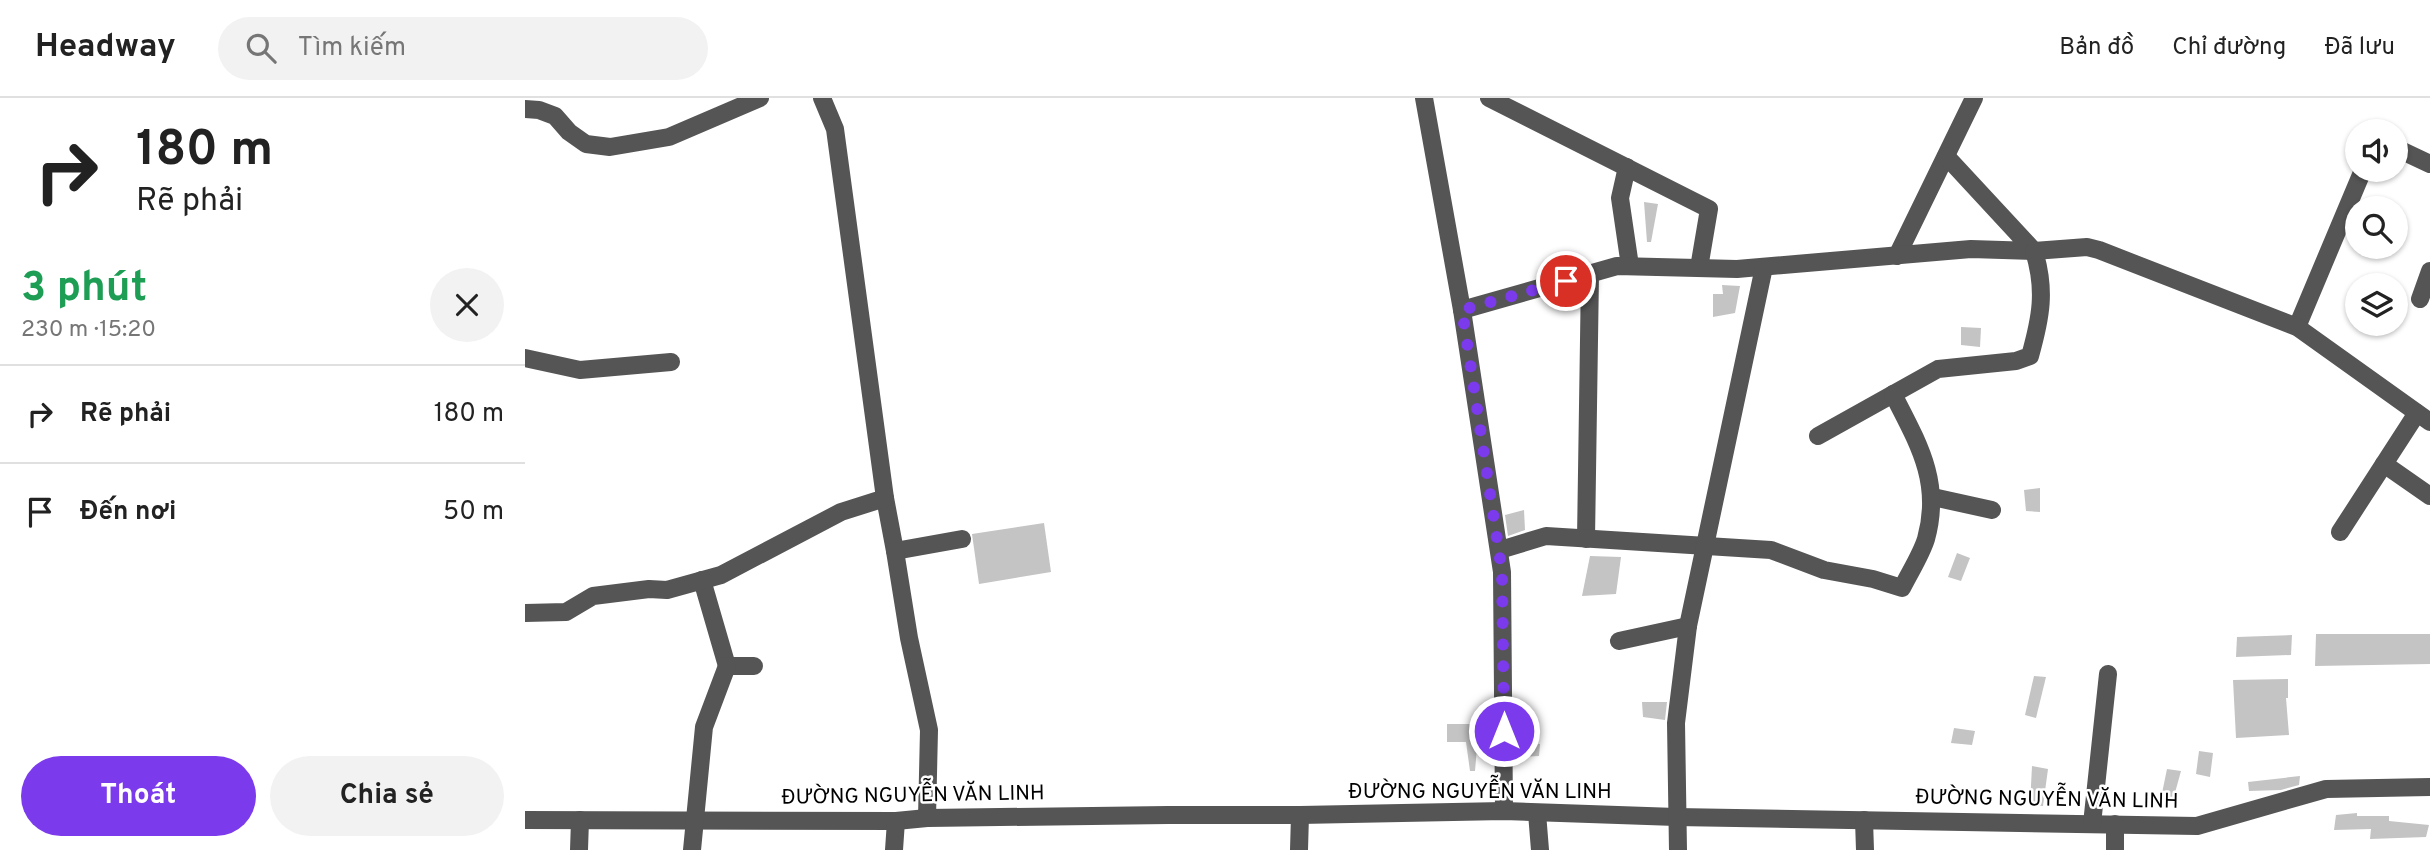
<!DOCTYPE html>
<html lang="vi">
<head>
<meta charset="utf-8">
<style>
  :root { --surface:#fff; --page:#f2f2f2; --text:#222; --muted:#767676; --line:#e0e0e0; --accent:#7c3aed }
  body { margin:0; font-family:Overpass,sans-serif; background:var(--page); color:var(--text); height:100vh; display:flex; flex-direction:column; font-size:26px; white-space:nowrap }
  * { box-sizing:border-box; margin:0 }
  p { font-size:23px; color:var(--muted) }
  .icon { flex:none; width:38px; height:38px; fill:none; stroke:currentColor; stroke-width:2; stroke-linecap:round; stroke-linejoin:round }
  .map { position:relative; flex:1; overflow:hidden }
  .side { display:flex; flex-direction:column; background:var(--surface); width:525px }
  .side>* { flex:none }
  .guide { background:#fff; color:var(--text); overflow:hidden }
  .fabs { position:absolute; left:1820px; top:21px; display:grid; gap:14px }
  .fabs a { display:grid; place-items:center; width:63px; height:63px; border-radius:50%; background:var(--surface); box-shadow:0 2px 5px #0004; font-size:35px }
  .pin { position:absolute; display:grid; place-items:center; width:60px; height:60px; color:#fff; margin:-30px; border:4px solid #fff; border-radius:50%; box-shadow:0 2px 7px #0007 }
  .me { position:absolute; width:77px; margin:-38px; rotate:0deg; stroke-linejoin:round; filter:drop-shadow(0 0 5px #0008) }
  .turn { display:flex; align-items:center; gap:24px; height:147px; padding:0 21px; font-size:32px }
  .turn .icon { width:91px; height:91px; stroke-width:2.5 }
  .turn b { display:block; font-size:49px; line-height:60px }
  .round { display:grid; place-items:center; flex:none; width:74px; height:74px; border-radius:37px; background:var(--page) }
  .headline { display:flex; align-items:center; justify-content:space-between; height:119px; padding:0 21px }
  h1 { font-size:42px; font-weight:700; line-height:52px; color:#1e9e55 }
  .action { display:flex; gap:14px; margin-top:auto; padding:14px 21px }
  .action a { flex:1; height:80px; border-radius:42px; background:var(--accent); color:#fff; font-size:28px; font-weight:700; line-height:80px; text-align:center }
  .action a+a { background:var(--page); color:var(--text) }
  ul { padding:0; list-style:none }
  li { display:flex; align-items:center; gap:21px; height:98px; padding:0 21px; border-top:2px solid var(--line) }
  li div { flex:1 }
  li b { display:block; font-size:26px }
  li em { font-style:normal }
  header { display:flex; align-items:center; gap:42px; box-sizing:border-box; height:98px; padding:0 35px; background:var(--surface); border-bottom:2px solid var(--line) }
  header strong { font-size:33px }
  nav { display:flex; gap:38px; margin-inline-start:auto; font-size:24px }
  .search { width:490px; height:63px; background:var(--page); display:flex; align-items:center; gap:18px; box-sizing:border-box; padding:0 24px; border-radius:38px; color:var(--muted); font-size:26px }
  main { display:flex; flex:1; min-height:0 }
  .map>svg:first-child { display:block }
  .building { fill:#c4c4c4 }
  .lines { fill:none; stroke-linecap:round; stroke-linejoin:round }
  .minor { stroke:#555; stroke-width:18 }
  .route { stroke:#7c3aed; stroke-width:12; stroke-dasharray:0 21.6 }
  .labels { text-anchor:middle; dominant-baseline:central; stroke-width:5; stroke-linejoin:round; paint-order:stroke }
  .street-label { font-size:21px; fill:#000; stroke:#fff }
</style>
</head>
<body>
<header>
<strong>Headway</strong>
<div class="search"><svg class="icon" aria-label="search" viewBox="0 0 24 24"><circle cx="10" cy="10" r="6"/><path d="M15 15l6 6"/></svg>Tìm kiếm</div>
<nav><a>Bản đồ</a><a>Chỉ đường</a><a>Đã lưu</a></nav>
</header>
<main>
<section class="side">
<div class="guide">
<div class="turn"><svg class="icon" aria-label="right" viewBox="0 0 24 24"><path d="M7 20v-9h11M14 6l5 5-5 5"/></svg><div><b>180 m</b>Rẽ phải</div></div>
</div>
<div class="headline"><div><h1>3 phút</h1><p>230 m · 15:20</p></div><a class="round"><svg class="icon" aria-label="close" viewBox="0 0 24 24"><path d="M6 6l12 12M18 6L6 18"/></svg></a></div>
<ul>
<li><svg class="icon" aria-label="right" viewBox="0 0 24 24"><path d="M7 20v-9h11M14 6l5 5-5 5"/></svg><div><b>Rẽ phải</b></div><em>180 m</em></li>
<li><svg class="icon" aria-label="arrive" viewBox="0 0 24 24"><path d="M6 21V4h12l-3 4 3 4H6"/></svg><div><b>Đến nơi</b></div><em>50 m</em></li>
</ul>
<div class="action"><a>Thoát</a><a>Chia sẻ</a></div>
</section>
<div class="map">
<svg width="1905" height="752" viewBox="0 0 1905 752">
  <rect width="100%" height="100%" fill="#fff"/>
  <!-- building -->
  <g class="building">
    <path d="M1119,104l14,2 -7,38h-4z"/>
    <path d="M1197,187l18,1 -5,27 -22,4v-23h10z"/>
    <path d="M1436,229l20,1 -1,19 -19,-2z"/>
    <path d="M1515,390v24l-14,-1 -2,-21z"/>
    <path d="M999,412l1,20 -17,6 -3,-21z"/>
    <path d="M519,425l7,49 -72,12 -7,-50z"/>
    <path d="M1432,455l13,5 -9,23 -13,-4z"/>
    <path d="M1065,458l31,1 -5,37 -34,2z"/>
    <path d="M1791,536h114v30l-115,2z"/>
    <path d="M1767,537l-1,20 -55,2 1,-20z"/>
    <path d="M1509,578l12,1 -10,41 -11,-3z"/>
    <path d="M1763,581v19h-2l3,37 -53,3 -3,-58z"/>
    <path d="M1117,604h25l-2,18 -22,-3z"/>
    <path d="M922,626h32l-4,47h-5l-4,-29h-19z"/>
    <path d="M1429,630l21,3 -3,14 -21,-2z"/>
    <path d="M990,644l25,2 -1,12 -24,1z"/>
    <path d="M1674,653l14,2 -3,24 -14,-3z"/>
    <path d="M1507,668l16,3 -5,37 -13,-1z"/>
    <path d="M1642,671l14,2 -8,29 -12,-2z"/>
    <path d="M1775,678l-1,9 -18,5 -32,1 -1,-9z"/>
    <path d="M1832,715v3h32v5l40,4 -3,12 -56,2 1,-10 -37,1 2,-15z"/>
  </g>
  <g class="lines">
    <!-- minor -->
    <g class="minor">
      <path d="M899,0l38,212 40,262 2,239"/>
      <path d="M964,0l220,111 -10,59"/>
      <path d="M0,11l14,1 16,6 14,16 17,12 24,3 59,-10 91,-39"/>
      <path d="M1871,50l34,16"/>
      <path d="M1102,69l-7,31 10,68"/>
      <path d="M1372,158l77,-158"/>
      <path d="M1895,201l10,-28"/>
      <path d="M937,212l155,-44 120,3 234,-20 63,2 -88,-95"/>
      <path d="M1772,229l66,-157"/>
      <path d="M0,260l55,12 91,-8"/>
      <path d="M1293,338l120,-67 78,-8 14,-5c11,-39 16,-66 4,-105l53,-4 12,3 198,77 133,95"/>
      <path d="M1859,366l46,32"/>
      <path d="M1408,399l59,13"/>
      <path d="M360,400l10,53 67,-12"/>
      <path d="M1815,434l77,-119"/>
      <path d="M1061,441l4,-265"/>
      <path d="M975,452l46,-14 225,14 53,20 49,9 29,9c8,-16 19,-33 24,-49 16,-57 -8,-96 -33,-145"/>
      <path d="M370,453l14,87 20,92 -2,88"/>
      <path d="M177,482l25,86h27"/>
      <path d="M0,515l41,-1 27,-16 56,-7 18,1 54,-15 120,-63 44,-14 -50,-369 -13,-31"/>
      <path d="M1094,543l69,-15"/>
      <path d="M1012,715l3,37"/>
      <path d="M0,722l371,1 31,-3 241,-3h132l204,-4 172,6 521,9 129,-37 104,-2"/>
      <path d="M1339,722l1,30"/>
      <path d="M1567,726l16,-150"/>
      <path d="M54,752l1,-30"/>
      <path d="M167,752l12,-123 23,-61"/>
      <path d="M369,752l2,-29"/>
      <path d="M774,752l1,-35"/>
      <path d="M1153,752l-2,-127 12,-97 76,-359"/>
      <path d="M1590,752v-26"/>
    </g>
  </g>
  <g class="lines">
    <!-- route -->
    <path class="route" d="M979,633l-2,-159 -40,-262 104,-29"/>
  </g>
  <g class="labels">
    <!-- street labels -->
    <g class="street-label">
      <text x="955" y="694">ĐƯỜNG NGUYỄN VĂN LINH</text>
      <text transform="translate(388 698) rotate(-1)">ĐƯỜNG NGUYỄN VĂN LINH</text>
      <text transform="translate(1522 702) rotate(1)">ĐƯỜNG NGUYỄN VĂN LINH</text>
    </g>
  </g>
</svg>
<div class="fabs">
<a><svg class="icon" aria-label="sound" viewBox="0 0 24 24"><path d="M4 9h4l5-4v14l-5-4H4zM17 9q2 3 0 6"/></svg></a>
<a><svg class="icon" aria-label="search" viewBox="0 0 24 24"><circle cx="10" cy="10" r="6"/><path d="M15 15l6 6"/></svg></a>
<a><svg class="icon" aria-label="layers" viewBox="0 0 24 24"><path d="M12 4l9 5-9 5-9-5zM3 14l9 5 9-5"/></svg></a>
</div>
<div class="pin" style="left:1041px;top:183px;background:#d93025"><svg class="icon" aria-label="arrive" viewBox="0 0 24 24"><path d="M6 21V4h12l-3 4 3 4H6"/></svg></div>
<svg class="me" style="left:979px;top:633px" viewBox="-20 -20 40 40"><circle r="17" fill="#7c3aed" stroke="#fff" stroke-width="3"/><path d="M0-11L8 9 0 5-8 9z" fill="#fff"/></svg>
</div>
</main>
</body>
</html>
